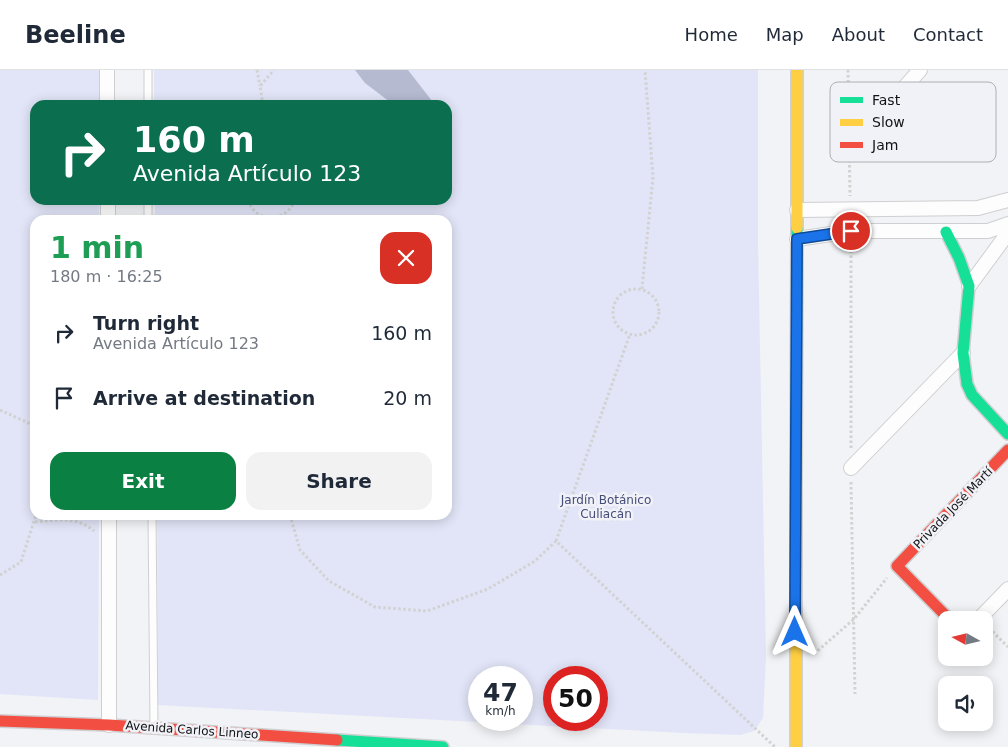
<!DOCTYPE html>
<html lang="en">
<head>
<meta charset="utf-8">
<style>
  :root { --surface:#fff; --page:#f2f2f3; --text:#1f2937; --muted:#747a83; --line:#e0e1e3; --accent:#0b8043 }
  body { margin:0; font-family:"DejaVu Sans",sans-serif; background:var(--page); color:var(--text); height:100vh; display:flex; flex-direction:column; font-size:19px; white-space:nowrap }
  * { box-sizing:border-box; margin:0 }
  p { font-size:16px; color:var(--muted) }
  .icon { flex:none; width:28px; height:28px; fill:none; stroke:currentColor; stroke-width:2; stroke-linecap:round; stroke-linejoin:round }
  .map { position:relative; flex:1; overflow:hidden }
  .drawer { position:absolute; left:30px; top:145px; width:422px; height:305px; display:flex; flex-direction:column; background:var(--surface); border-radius:15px; box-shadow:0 2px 12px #0003 }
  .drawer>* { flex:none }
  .hud { position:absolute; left:30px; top:30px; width:422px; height:105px; border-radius:15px; box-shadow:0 2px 12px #0003; background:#0b6e4f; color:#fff; overflow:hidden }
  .needle { width:32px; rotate:278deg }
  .tools { position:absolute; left:938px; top:541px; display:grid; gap:10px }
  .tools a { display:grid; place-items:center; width:55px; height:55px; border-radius:10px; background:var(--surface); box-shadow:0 2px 12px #0003; font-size:25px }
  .speed { position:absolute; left:468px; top:596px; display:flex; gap:10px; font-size:25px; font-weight:700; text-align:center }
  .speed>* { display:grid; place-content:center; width:65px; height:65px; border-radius:50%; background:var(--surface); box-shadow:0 2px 12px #0003; line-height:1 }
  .speed small { font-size:12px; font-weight:400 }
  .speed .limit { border:8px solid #d22; background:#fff; color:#111 }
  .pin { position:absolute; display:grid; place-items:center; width:42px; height:42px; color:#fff; margin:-21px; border:2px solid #fff; border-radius:50%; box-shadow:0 1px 5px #0007 }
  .me { position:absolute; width:55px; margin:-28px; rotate:0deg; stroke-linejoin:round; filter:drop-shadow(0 0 4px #0008) }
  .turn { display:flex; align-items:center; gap:18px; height:105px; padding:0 20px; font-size:22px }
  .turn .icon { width:65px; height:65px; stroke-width:2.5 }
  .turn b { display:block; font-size:35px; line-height:42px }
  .round { display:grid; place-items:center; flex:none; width:52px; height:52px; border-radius:15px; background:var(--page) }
  .summary { display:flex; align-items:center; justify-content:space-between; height:85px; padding:0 20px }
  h1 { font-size:30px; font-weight:800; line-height:38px; color:#1e9e55 }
  .button { display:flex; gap:10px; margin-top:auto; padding:10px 20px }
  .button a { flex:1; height:58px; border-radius:15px; background:var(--accent); color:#fff; font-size:20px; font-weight:800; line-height:58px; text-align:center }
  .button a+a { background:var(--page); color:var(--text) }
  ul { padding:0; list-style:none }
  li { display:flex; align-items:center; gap:15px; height:65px; padding:0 20px }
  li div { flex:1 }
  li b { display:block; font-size:19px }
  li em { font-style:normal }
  header { display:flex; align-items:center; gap:30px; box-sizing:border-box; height:70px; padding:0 25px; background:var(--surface); border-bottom:1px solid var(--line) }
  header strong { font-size:24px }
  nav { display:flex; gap:28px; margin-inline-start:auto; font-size:18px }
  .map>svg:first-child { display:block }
  .green { fill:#e1e5f7; fill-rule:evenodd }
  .water { fill:#b6bad1 }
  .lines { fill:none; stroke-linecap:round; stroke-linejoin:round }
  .lane-casing { stroke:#cfcfd1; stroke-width:9 }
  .street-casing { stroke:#cfcfd1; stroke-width:16 }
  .fast-casing { stroke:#cfcfd1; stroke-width:14 }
  .slow-casing { stroke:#cfcfd1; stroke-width:14 }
  .jam-casing { stroke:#cfcfd1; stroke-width:14 }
  .path { stroke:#d2d2d2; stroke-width:3; stroke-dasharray:2.5 2.5; stroke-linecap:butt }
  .lane { stroke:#fdfdfe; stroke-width:7 }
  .street { stroke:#fdfdfe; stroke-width:14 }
  .fast { stroke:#16e098; stroke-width:11 }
  .slow { stroke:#ffcf43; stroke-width:11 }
  .jam { stroke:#f24e42; stroke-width:11 }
  .route-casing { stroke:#114b97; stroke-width:12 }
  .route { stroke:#1a73e8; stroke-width:9 }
  .labels { text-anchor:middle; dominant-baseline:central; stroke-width:5; stroke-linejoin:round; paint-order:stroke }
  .park-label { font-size:12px; fill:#454c79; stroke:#f1f2f7 }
  .street-label { font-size:12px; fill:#121214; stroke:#f1f2f7 }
  .key { fill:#f1f2f7; stroke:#aeafb3; stroke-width:1 }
  .key-label { font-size:14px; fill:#121214 }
</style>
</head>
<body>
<header>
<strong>Beeline</strong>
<nav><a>Home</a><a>Map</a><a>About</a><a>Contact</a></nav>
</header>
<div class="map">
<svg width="1008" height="677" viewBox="0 0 1008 677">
  <rect width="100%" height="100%" fill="#f2f3f6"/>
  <!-- green -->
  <g class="green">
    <path d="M0,0h99v35h-64v95h64v20h-64v295h64l-1,185 -98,-6z"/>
    <path d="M154,0h604v173l8,413 -3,62 -9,13 -14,4 -56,-2 -526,-28 -1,-190h291v-295h-293v-20h293v-95h-294zM479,608h42v42h-42zM554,608h42v42h-42z"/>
  </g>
  <!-- water -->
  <path class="water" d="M355,0h53l24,31 -4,4h-34l-29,-22z"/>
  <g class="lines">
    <defs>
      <g id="lane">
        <path d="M148,0v35"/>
        <path d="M148,130v20"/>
        <path d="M152,445l2,212"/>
      </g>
      <g id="street">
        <path d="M107,0v35"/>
        <path d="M904,18l16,-18"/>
        <path d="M108,130v20"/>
        <path d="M797,140l181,-2 30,-8"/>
        <path d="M797,169l54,-8h137l20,-7"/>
        <path d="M969,216l39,-53"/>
        <path d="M851,398l112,-115"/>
        <path d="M109,445v210"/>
        <path d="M978,550l30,-31"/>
      </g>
      <g id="fast">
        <path d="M946,162l13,26 10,28 -6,67 4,31 5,11 36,39"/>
        <path d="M796,411l1,-253"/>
        <path d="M337,670l106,7"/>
      </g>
      <g id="slow">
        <path d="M797,158v-158"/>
        <path d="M796,677v-266"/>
      </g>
      <g id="jam">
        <path d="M950,550l-53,-54 111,-116"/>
        <path d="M0,651l109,4 228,15"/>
      </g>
    </defs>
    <!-- lane casing -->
    <use href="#lane" class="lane-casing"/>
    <!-- street casing -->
    <use href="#street" class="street-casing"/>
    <!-- fast casing -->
    <use href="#fast" class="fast-casing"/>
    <!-- slow casing -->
    <use href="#slow" class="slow-casing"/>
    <!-- jam casing -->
    <use href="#jam" class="jam-casing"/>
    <!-- path -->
    <g class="path">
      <path d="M257,0l3,16"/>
      <path d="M848,0l2,126"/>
      <path d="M263,35l-3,-19 14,-16"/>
      <path d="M850,88l46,-60"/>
      <path d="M248,130c8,24 38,23 47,0"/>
      <circle cx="636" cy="242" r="23"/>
      <path d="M642,219l11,-112 -8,-107"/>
      <path d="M0,340l35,16"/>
      <path d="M851,378v-203"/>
      <path d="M851,412l4,212"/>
      <path d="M290,445l10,35 29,31 46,26 52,4 61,-22 47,-28 21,-20 219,206"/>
      <path d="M35,452c21,-2 42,-6 59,9"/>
      <path d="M556,471l74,-207"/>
      <path d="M0,505l21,-13 15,-47"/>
      <path d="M989,558l19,19"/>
      <path d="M814,584l40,-35 33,-41"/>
    </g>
    <!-- lane -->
    <use href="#lane" class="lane"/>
    <!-- street -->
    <use href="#street" class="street"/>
    <!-- fast -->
    <use href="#fast" class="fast"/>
    <!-- slow -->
    <use href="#slow" class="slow"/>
    <!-- jam -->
    <use href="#jam" class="jam"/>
  </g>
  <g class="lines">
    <defs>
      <path id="route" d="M795,562l2,-393 54,-8"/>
    </defs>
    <!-- route casing -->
    <use href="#route" class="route-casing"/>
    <!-- route -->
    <use href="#route" class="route"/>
  </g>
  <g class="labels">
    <!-- park labels -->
    <g class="park-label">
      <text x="606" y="430">Jardín Botánico<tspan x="606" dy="14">Culiacán</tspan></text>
    </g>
    <!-- street labels -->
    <g class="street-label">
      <text transform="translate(953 438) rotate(-46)">Privada José Martí</text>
      <text transform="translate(192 660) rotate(4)">Avenida Carlos Linneo</text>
    </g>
  </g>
  <!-- legend -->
  <rect x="830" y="12" width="166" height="80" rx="8" class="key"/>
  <rect x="840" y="27" width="23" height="6" fill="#16e098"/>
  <rect x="840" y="49" width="23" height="7" fill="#ffcf43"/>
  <rect x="840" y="72" width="23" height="6" fill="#f24e42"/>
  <g class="key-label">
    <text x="872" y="35">Fast</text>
    <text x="872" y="57">Slow</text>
    <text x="872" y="80">Jam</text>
  </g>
</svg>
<div class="tools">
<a><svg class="needle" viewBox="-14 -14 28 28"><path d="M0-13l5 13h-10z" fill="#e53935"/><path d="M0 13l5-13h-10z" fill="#747a83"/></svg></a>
<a><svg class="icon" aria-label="sound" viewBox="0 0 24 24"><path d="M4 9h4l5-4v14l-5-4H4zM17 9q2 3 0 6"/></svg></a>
</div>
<div class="speed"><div>47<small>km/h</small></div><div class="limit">50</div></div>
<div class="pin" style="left:851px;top:161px;background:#d93025"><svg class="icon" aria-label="arrive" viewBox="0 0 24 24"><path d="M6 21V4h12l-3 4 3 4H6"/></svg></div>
<svg class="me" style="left:795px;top:562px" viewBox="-20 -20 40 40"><path d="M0-17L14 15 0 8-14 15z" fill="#1a73e8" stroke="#fff" stroke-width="4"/></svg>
<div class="hud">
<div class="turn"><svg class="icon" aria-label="right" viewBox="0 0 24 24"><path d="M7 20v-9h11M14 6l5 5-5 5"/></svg><div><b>160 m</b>Avenida Artículo 123</div></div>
</div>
<section class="drawer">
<div class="summary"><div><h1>1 min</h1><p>180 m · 16:25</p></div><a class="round" style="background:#d93025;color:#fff"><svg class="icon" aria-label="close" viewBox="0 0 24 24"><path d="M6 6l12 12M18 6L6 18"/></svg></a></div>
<ul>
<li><svg class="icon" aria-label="right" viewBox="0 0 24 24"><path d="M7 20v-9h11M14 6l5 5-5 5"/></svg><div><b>Turn right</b><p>Avenida Artículo 123</p></div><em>160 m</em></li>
<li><svg class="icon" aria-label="arrive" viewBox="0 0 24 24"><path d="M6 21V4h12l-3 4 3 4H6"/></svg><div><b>Arrive at destination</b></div><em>20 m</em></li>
</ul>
<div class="button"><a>Exit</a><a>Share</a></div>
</section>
</div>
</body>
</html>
